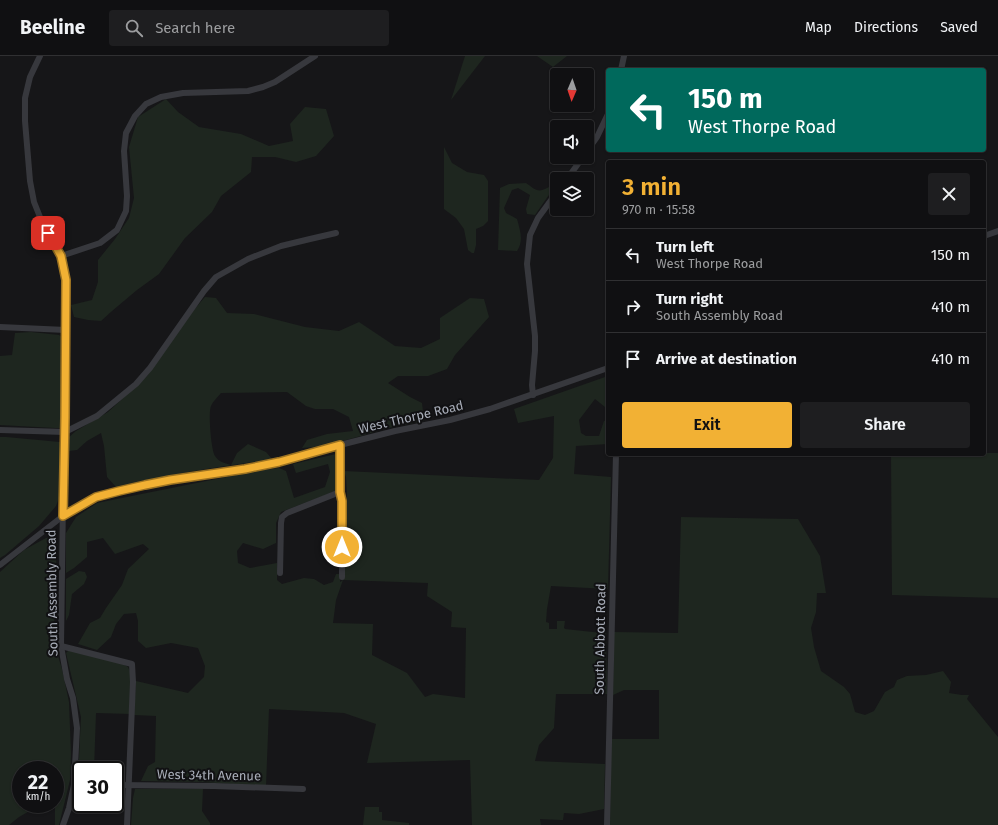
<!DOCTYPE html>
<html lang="en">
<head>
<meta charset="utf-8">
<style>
  :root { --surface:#101012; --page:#1e1e20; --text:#f1f3f6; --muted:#9c9d9f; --line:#303032; --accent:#f2b134 }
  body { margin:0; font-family:"Fira Sans",sans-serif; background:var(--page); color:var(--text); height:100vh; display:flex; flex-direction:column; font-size:15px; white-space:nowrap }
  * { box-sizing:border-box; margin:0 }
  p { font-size:13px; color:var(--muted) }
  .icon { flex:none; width:22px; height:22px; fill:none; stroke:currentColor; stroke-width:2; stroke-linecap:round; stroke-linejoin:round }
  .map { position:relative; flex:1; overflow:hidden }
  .details { position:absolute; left:606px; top:104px; width:380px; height:296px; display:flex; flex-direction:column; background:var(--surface); border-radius:4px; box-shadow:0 1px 3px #0004,0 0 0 1px var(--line) }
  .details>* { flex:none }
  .top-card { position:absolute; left:606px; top:12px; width:380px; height:84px; border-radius:4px; box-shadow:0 1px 3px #0004,0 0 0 1px var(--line); background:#00695c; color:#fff; overflow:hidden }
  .needle { width:26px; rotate:182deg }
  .buttons { position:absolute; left:550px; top:12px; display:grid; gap:8px }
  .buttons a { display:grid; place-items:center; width:44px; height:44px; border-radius:4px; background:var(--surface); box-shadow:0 1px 3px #0004,0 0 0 1px var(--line); font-size:20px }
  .speed { position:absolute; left:12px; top:705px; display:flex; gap:8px; font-size:20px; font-weight:700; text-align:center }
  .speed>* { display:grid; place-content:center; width:52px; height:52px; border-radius:50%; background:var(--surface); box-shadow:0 1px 3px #0004,0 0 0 1px var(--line); line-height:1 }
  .speed small { font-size:10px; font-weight:400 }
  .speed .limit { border:2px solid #111; border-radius:6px; background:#fff; color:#111 }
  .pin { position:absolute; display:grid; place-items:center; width:34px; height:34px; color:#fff; margin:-17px; border-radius:8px; box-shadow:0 2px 6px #0006 }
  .me { position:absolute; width:44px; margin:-22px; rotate:0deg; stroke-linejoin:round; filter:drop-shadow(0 0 3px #0008) }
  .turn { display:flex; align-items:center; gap:14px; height:84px; padding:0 16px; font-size:18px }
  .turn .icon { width:52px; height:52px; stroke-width:2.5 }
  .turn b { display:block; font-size:28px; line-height:34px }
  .round { display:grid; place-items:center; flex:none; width:42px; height:42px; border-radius:4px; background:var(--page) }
  .summary { display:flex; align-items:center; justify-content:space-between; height:68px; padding:0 16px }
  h1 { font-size:24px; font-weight:600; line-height:30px; color:var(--accent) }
  .primary-button { display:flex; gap:8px; margin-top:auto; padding:8px 16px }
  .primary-button a { flex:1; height:46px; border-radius:4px; background:var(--accent); color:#111; font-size:16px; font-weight:600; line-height:46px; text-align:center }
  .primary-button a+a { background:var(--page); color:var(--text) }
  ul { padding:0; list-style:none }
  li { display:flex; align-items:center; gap:12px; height:52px; padding:0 16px; border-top:1px solid var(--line) }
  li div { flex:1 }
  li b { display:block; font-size:15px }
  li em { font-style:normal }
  header { display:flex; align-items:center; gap:24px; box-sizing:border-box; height:56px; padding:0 20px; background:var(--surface); border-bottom:1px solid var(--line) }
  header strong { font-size:19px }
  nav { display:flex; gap:22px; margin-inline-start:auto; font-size:14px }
  .search { width:280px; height:36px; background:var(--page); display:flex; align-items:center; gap:10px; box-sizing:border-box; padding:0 14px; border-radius:4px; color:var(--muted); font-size:15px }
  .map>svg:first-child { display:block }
  .green { fill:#1e261f; fill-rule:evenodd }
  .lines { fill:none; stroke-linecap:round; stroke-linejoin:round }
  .minor { stroke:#37383d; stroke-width:6 }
  .route-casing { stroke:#9d7322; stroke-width:10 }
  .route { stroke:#f2b134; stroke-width:7 }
  .labels { text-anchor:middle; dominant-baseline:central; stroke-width:4; stroke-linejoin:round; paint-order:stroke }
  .street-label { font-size:13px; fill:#a8adb8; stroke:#111113 }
</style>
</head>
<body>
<header>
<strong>Beeline</strong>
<div class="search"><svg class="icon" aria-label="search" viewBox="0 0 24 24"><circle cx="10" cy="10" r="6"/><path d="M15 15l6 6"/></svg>Search here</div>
<nav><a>Map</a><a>Directions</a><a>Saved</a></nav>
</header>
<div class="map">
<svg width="998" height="769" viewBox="0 0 998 769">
  <rect width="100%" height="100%" fill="#161618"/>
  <!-- green -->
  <g class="green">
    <path d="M465,0h20l-34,44z"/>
    <path d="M537,0h30l-14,11z"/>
    <path d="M166,43l12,13 21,15 42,7 28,12 24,-5 -3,-17 15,-17 21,2 8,27 -18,20 -20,6 -21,-5h-23l-1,15 -30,24 -9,16 -27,26 -26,36 -22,16 -25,21 -11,10 -13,-1 -14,-3 -3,-12 21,-5 6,-18v-22l17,-21 14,-21 5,-20 -5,-51 9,-30z"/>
    <path d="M444,91l8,16 15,9 17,3 4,6v40l-5,5 -7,3v16l-2,8h-2l-4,-3 -4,-21 -8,-11 -12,-9z"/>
    <path d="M526,127c9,6 11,11 23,4l4,2 -18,26 -8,-1 -1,-5 4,-14 -12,-7 -6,2 -8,18 2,5 11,6c3,11 7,22 0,32l-19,-1 2,-62 9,-4z"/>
    <path d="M205,241l11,1 11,15 27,1 51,13 34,4 20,-9 36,24 26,2 19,-9v-21l30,-20 14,1 5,18 -34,38 -8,14 -19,7h-30l-10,7 22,14 12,6 2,18c-14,3 -29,5 -43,9 -26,7 -52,17 -79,18l5,-8 20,-6 26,-3 -4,-14 -16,-8h-18l-9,-3 -19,-14 -66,1c-3,4 -8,8 -10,13 -3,6 0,44 4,50 4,6 9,7 16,9l6,-12 11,-9 18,8 6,7c-52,8 -104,15 -156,28l-9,-10 -3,-31 -3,-13 -14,8 -10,9 -8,1v-14l7,-6 32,-19 39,-36 46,-65z"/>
    <path d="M31,276l28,3 5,4 -1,89h-8l-55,-3v-69l12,-1 3,-22z"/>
    <path d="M608,320v31h-3l-10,-8 -16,21 2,13 5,3h13l5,-15 4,-1v24l-32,2 -2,28 37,3 -3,112 -57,-3 -4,23 -1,13 3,1v6h8v-8h8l-1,7 1,1 37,4 4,-2 1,63h-51l-2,34 -15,17 -4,16 70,3 -1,45 -25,5 -15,-1 -1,7h-2l-21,-1 1,6h-69l-2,-65 -103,3 9,-39 -32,-11 -75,-4 -3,77 -64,-4 -61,-1 7,-15 7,-4 1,-46 -22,-1 2,-34 52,12 16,-16 1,-11 -7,-18 -27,-5 -25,5 -8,-7v-20l-2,-8 -12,1 -8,10 -5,13 -14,13 -19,-6 12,-21 10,-5 6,-10 16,-23 6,-16 21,-20 -6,-5 -28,10 -12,-16 -16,4v15l-13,11 -8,5v-40l10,-16 21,-14 159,-32 23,-3 7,3 8,27 31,-11 5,-15 -2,-8 -32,9 -3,-9 43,-10 2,29 -2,8 -55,21 -5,11v20l-13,6 -20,-6 -6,8 1,12 12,5 27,-5v17l5,4 22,-6 10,1 10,6 9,-3 3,-8h4v8l3,-2 4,-86 -1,-17 -2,-6 195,9 14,-22 1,-42 -36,7 -4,-14zM343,524l85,3 -1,13 25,16 -1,15 15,1 -1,70 -32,-4 -8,3 -18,-24 -35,-18 1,-31 -40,-1 3,-23z"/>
    <path d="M0,381h6l54,5 1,51 -5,13 -17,20 -34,29 -5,3z"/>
    <path d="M984,397h14v145l-106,-3 -1,-141h93z"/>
    <path d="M681,461l117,2 22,37 6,37h-9l-1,19 -5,16 3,19 7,24 23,16 6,7 5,18 10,3 9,-4 11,-19 9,-5 3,-7 10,-4 19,-1 17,-4 8,11 -2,11 13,2h7l-2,4 31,38v88h-388l1,-86h48v-49h-35l-11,5 1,-63 64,1z"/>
    <path d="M57,481l-3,96 4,23 4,13 7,33 2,52 -1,26 -11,45h-4v-55h-34v34h14l-2,5 -14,8 -10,8h-9v-253l24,-22 22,-12z"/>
    <path d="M79,515l6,1 2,5 -3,7 -12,10 -3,21 -3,6v-42z"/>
    <path d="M69,594l54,14 5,3 3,7v40l-35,-1 -2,57h-13v13h-1l-2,-4 3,-62 -15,-64z"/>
    <path d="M135,733h68l-1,22 8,12v2h-79l2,-27z"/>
    <path d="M365,751h14v5h3v8l27,3v2h-46z"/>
  </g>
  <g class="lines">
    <!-- minor -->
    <g class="minor">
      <path d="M40,0l-10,21 -5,21v23l5,60 4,21 8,20 19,34 5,24 -5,366 6,33 6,19 4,30 -3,57 -5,23 -6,17"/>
      <path d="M621,14l3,-14"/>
      <path d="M587,95l10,-14 11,-23"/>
      <path d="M567,123l16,-22"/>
      <path d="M984,180l14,-5"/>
      <path d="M61,200l39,-13 17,-13 9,-19 1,-15 -3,-45 2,-18 9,-17 11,-12 15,-7 22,-4 65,-2 15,-4 12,-5 40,-26"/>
      <path d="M0,271l66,3"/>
      <path d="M533,339l-1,-10 3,-34v-15l-8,-72 3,-29 8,-17 19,-26"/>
      <path d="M0,374l65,2 32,-16 39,-32 14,-16 54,-77 12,-14 32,-18 33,-13 29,-7 26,-6"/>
      <path d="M340,389v47l2,9v76"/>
      <path d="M0,509l63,-49 33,-19 49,-12 25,-5 75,-11 34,-7 61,-17 55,-14 55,-11 40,-11 118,-41"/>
      <path d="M280,517l1,-50 1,-6 5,-4 53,-21"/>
      <path d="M61,590l71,18 1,18 -6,143"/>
      <path d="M115,729l99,1 89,3"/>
      <path d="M607,769l9,-371"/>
    </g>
  </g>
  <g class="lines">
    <defs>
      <path id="route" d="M48,177l13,23 5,24 -1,138 -2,98 33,-19 23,-6 26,-6 25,-5 75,-11 34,-7 61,-17v47l2,9v46"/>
    </defs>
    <!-- route casing -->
    <use href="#route" class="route-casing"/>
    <!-- route -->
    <use href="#route" class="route"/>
  </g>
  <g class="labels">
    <!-- street labels -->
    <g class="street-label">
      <text transform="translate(411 361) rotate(-13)">West Thorpe Road</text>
      <text transform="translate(52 537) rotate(-91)">South Assembly Road</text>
      <text transform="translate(600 583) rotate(-89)">South Abbott Road</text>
      <text transform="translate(209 719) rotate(1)">West 34th Avenue</text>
    </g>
  </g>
</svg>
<div class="buttons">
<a><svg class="needle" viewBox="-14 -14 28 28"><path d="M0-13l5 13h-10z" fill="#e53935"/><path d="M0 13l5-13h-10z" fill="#9c9d9f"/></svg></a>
<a><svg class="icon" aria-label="sound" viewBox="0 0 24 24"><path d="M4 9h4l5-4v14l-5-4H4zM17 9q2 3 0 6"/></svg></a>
<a><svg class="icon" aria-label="layers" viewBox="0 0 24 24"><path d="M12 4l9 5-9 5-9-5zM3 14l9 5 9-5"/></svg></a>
</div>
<div class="speed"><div>22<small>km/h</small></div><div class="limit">30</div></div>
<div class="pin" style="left:48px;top:177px;background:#d93025"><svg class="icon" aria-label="arrive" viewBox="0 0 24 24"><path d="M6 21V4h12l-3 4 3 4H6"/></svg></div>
<svg class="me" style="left:342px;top:491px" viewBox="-20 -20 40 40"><circle r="17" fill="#f2b134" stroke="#fff" stroke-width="3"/><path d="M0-11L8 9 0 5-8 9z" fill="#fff"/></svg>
<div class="top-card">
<div class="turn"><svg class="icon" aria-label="left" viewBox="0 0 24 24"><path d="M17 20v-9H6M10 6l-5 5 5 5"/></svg><div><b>150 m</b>West Thorpe Road</div></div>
</div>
<section class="details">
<div class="summary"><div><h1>3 min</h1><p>970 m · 15:58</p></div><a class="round"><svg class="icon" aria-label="close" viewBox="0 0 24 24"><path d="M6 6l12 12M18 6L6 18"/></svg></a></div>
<ul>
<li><svg class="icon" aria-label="left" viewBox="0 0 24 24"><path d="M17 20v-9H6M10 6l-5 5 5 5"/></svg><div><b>Turn left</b><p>West Thorpe Road</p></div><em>150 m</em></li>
<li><svg class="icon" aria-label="right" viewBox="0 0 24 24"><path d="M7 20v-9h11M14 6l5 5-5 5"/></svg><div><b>Turn right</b><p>South Assembly Road</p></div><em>410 m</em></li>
<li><svg class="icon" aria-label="arrive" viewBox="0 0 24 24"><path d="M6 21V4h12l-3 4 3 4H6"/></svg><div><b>Arrive at destination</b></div><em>410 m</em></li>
</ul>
<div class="primary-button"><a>Exit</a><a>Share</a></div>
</section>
</div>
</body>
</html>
